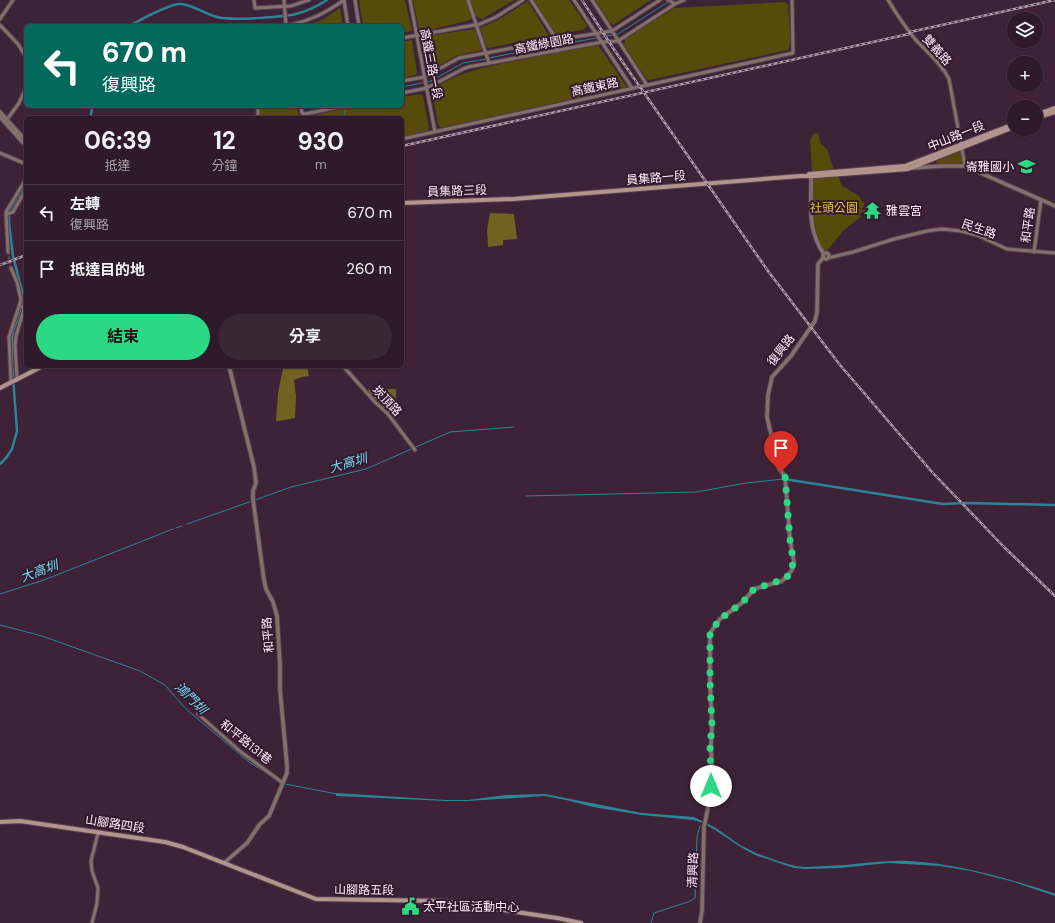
<!DOCTYPE html>
<html lang="zh-TW">
<head>
<meta charset="utf-8">
<style>
  :root { --surface:#2e1a2a; --page:#3a2736; --text:#f1f3f6; --muted:#a7a1a8; --line:#493847; --accent:#2bd884 }
  body { margin:0; font-family:"DM Sans","Noto Sans TC",sans-serif; background:var(--page); color:var(--text); height:100vh; display:flex; flex-direction:column; font-size:15px; white-space:nowrap }
  * { box-sizing:border-box; margin:0 }
  p { font-size:13px; color:var(--muted) }
  .icon { flex:none; width:22px; height:22px; fill:none; stroke:currentColor; stroke-width:2; stroke-linecap:round; stroke-linejoin:round }
  .map { position:relative; flex:1; overflow:hidden }
  .drawer { position:absolute; left:24px; top:116px; width:380px; height:252px; display:flex; flex-direction:column; background:var(--surface); border-radius:6px; box-shadow:0 1px 3px #0004,0 0 0 1px var(--line) }
  .drawer>* { flex:none }
  .guide { position:absolute; left:24px; top:24px; width:380px; height:84px; border-radius:6px; box-shadow:0 1px 3px #0004,0 0 0 1px var(--line); background:#00695c; color:#fff; overflow:hidden }
  .tools { position:absolute; left:1007px; top:12px; display:grid; gap:8px }
  .tools a { display:grid; place-items:center; width:36px; height:36px; border-radius:50%; background:var(--surface); box-shadow:0 1px 3px #0004,0 0 0 1px var(--line); font-size:20px }
  .pin { position:absolute; display:grid; place-items:center; width:34px; height:34px; color:#fff; margin:-41px -17px; border-radius:50% 50% 50% 0; rotate:-45deg; box-shadow:0 0 4px #0007 }
  .pin .icon { rotate:45deg }
  .me { position:absolute; width:44px; margin:-22px; rotate:0deg; stroke-linejoin:round; filter:drop-shadow(0 0 3px #0008) }
  .turn { display:flex; align-items:center; gap:14px; height:84px; padding:0 12px; font-size:18px }
  .turn .icon { width:52px; height:52px; stroke-width:2.5 }
  .turn b { display:block; font-size:28px; line-height:34px }
  .eta { display:flex; justify-content:space-evenly; align-items:center; height:68px; text-align:center }
  .eta b { font-size:24px; font-weight:700; line-height:28px }
  .primary-button { display:flex; gap:8px; margin-top:auto; padding:8px 12px }
  .primary-button a { flex:1; height:46px; border-radius:24px; background:var(--accent); color:#111; font-size:16px; font-weight:700; line-height:46px; text-align:center }
  .primary-button a+a { background:var(--page); color:var(--text) }
  ul { padding:0; list-style:none }
  li { display:flex; align-items:center; gap:12px; height:56px; padding:0 12px; border-top:1px solid var(--line) }
  li div { flex:1 }
  li b { display:block; font-size:15px }
  li em { font-style:normal }
  .map>svg:first-child { display:block }
  .green { fill:#584a08 }
  .forest { fill:#716221 }
  .water { fill:#2d8497 }
  .lines { fill:none; stroke-linecap:round; stroke-linejoin:round }
  .stream { stroke:#2d8497; stroke-width:1 }
  .canal { stroke:#2d8497; stroke-width:2.5 }
  .minor-tunnel { stroke:#5b4155; stroke-width:3; stroke-dasharray:3 1.5; stroke-linecap:butt }
  .minor-casing { stroke:#593f53; stroke-width:5 }
  .tertiary-casing { stroke:#593f53; stroke-width:5.5 }
  .secondary-casing { stroke:#593f53; stroke-width:6 }
  .minor { stroke:#82706b; stroke-width:3 }
  .tertiary { stroke:#82706b; stroke-width:3.5 }
  .secondary { stroke:#b1958d; stroke-width:4 }
  .rail-casing { stroke:#b09aaa; stroke-width:2.5 }
  .rail { stroke:#341a2e; stroke-width:1; stroke-dasharray:3; stroke-linecap:butt }
  .route { stroke:#2bd884; stroke-width:7; stroke-dasharray:0 12.6 }
  .labels { text-anchor:middle; dominant-baseline:central; stroke-width:4; stroke-linejoin:round; paint-order:stroke }
  .street-label { font-size:12px; fill:#ffecf9; stroke:#341a2e }
  .poi-label { font-size:12px; fill:#ffecf9; stroke:#341a2e; text-anchor:start }
  .park-label { font-size:12px; fill:#e1c550; stroke:#341a2e }
  .water-label { font-size:13px; font-style:italic; fill:#71daf3; stroke:#341a2e }
</style>
</head>
<body>
<div class="map">
<svg width="1055" height="923" viewBox="0 0 1055 923">
  <rect width="100%" height="100%" fill="#3e2338"/>
  <!-- green -->
  <g class="green">
    <path d="M359,0h46l7,31 -10,2v-7h-39z"/>
    <path d="M413,0h53l6,17 -2,3 -44,11 -7,-2z"/>
    <path d="M470,0h44l-32,19 -6,-3z"/>
    <path d="M533,0h36l18,26 -4,4 -27,4z"/>
    <path d="M595,0h56l-38,25 -3,-2z"/>
    <path d="M528,1l21,35 -61,12 -2,-2 -6,-18 18,-8z"/>
    <path d="M785,2l3,2c0,11 5,37 0,46l-139,30 -3,-2 -22,-32 1,-7 49,-31z"/>
    <path d="M340,8l3,18h-40l19,-6z"/>
    <path d="M475,29l7,21 -26,6 -24,13 -4,-1 -5,-27 2,-5z"/>
    <path d="M412,40l5,33 -1,2 -14,3v-36z"/>
    <path d="M598,45l29,42 -186,41 -3,-4 -6,-32c20,-22 75,-29 103,-35 21,-4 42,-8 63,-12z"/>
    <path d="M421,94l2,2 6,33 -2,2 -25,6v-19h-101l54,-12h47v-9z"/>
    <path d="M260,106h37l2,12h-39z"/>
    <path d="M818,133l3,11 6,5 7,21 -22,2 -2,-32 3,-6z"/>
    <path d="M962,151l2,12 -27,1 -1,-3z"/>
    <path d="M838,175l4,11 17,10 9,15 -24,19 -19,23 -13,-25 -1,-52z"/>
  </g>
  <!-- forest -->
  <g class="forest">
    <path d="M490,213l24,1 3,25 -14,1v5l-15,2 -1,-17z"/>
    <path d="M294,366h13l2,10 -7,1 -8,3 2,16 -1,22 -16,3h-3l2,-28 5,-24 12,-1z"/>
    <path d="M396,389l-1,30h-1l-16,-15 -11,-14z"/>
  </g>
  <!-- water -->
  <path class="water" d="M336,793l110,7h22l38,-5 39,-1 97,19 52,4 22,11 24,17 16,8 22,8 17,5 10,1c14,-1 27,-1 40,-2 22,-2 43,-5 65,-4 49,3 96,17 143,32l2,1v2l-41,-14 -43,-11 -31,-5 -52,-3 -48,5 -35,1 -11,-1 -39,-13 -16,-9 -24,-16 -12,-7 -10,-3 -51,-5 -49,-8 -27,-7 -21,-4 -77,5h-22l-110,-5z"/>
  <g class="lines">
    <!-- stream -->
    <g class="stream">
      <path d="M558,45l60,-11 50,-32"/>
      <path d="M489,58l66,-13"/>
      <path d="M402,87l29,-6 32,-18 23,-4"/>
      <path d="M344,118l2,-12"/>
      <path d="M526,496l170,-4 50,-9 38,-4"/>
      <path d="M255,500l36,-13 75,-18 84,-37 64,-5"/>
      <path d="M187,524l65,-23"/>
      <path d="M176,528l6,-2"/>
      <path d="M0,594l44,-14 129,-51"/>
      <path d="M0,625l42,11 98,35 25,14 21,24 64,54 17,10"/>
      <path d="M285,784l52,10"/>
      <path d="M651,923l3,-10 34,-11 7,-4 2,-61 3,-11"/>
    </g>
    <!-- canal -->
    <g class="canal">
      <path d="M129,26c11,-6 40,-22 51,-22 10,-1 26,11 37,13 13,4 66,0 79,-3 11,-3 22,-8 31,-14"/>
      <path d="M90,118l2,-8v-4"/>
      <path d="M0,464l6,-6 6,-9 5,-18 -5,-68v-22l1,-10 10,-27v-9l-10,-39 -4,-33v-12l17,-26"/>
      <path d="M784,479l159,25 24,-1 88,2"/>
    </g>
    <!-- minor-tunnel -->
    <path class="minor-tunnel" d="M8,252l3,16"/>
    <defs>
      <g id="minor">
        <path d="M254,0l1,8 36,-2 18,-6"/>
        <path d="M284,0l2,26"/>
        <path d="M344,0l4,26"/>
        <path d="M355,0l4,26"/>
        <path d="M410,0l25,132"/>
        <path d="M468,0l21,63"/>
        <path d="M531,0l22,34 4,17"/>
        <path d="M574,0l58,88"/>
        <path d="M592,0l55,85"/>
        <path d="M668,0l7,4"/>
        <path d="M888,0c8,13 17,27 27,39 12,13 26,24 34,40l16,87"/>
        <path d="M0,19l13,-19"/>
        <path d="M0,25l18,19 8,13"/>
        <path d="M284,26c24,-4 40,-12 60,-26"/>
        <path d="M402,38l78,-14 16,-7 27,-17"/>
        <path d="M402,81l22,-4 35,-19 96,-18 57,-9 48,-31"/>
        <path d="M402,93l25,-5 36,-19 5,-2 134,-25 16,-1 57,-37 9,-4"/>
        <path d="M258,106v12"/>
        <path d="M301,106l1,7 3,1 38,-8"/>
        <path d="M6,121l13,-18 7,-15"/>
        <path d="M402,139l391,-86 -1,-53"/>
        <path d="M0,153l26,11"/>
        <path d="M7,214l6,-2 13,-23"/>
        <path d="M8,252l-2,-40 20,-33"/>
        <path d="M1034,252l7,-52"/>
        <path d="M828,258l25,-6 41,-13 33,-8 15,-2 19,2 16,4 30,14 48,4"/>
        <path d="M11,268l6,14 4,18 -12,37 2,45"/>
        <path d="M343,366l32,36 13,12 27,36"/>
        <path d="M17,380l-2,-34 1,-10 8,-27 -4,-4"/>
        <path d="M198,714l43,38 42,31"/>
        <path d="M92,923l5,-20 1,-15 -6,-17 -1,-10 7,-28"/>
      </g>
      <g id="tertiary">
        <path d="M0,112l26,29"/>
        <path d="M0,117l26,29"/>
        <path d="M913,168l28,-2h24l90,40"/>
        <path d="M811,175c1,29 -5,53 13,79"/>
        <circle cx="826" cy="256" r="3"/>
        <path d="M224,863l23,-20 13,-19 9,-8 18,-43v-8l-7,-75v-26l-3,-48 -4,-14 -7,-13 -2,-9 -11,-81v-8l3,-8 -2,-16 -25,-101"/>
        <path d="M700,923l2,-12 2,-84 5,-24 3,-27 -1,-31 1,-19 -2,-45v-48l10,-14 23,-17 11,-13 28,-8 5,-5 5,-6 2,-8 -4,-22 -5,-64 -6,-7 -12,-52 1,-22 4,-18 19,-21 24,-35 2,-9 1,-48 5,-6"/>
      </g>
      <g id="secondary">
        <path d="M1036,115l19,-7"/>
        <path d="M1036,118l19,-6"/>
        <path d="M809,174l96,-8 109,-42"/>
        <path d="M402,203l111,-4 288,-23h14l93,-7 106,-42"/>
        <path d="M0,388l43,-22"/>
        <path d="M0,822l20,-1 145,21 18,5 133,52 126,2 115,17 24,5"/>
      </g>
    </defs>
    <!-- minor casing -->
    <use href="#minor" class="minor-casing"/>
    <!-- tertiary casing -->
    <use href="#tertiary" class="tertiary-casing"/>
    <!-- secondary casing -->
    <use href="#secondary" class="secondary-casing"/>
    <!-- minor -->
    <use href="#minor" class="minor"/>
    <!-- tertiary -->
    <use href="#tertiary" class="tertiary"/>
    <!-- secondary -->
    <use href="#secondary" class="secondary"/>
    <defs>
      <g id="rail">
        <path d="M582,0l33,51 153,220 72,94 92,107 72,75 51,49"/>
        <path d="M402,146l507,-112 1,-2 145,-32"/>
        <path d="M0,265l26,-10"/>
      </g>
    </defs>
    <!-- rail casing -->
    <use href="#rail" class="rail-casing"/>
    <!-- rail -->
    <use href="#rail" class="rail"/>
  </g>
  <g class="lines">
    <!-- route -->
    <path class="route" d="M711,786l-1,-41 2,-19 -2,-45v-48l10,-14 23,-17 11,-13 28,-9 6,-4 4,-6 1,-11 -3,-19 -5,-64 -4,-4"/>
  </g>
  <!-- icons -->
  <defs>
    <symbol id="school-bare" viewBox="-9 -9 18 18"><path d="M0-5L7-2L0 1L-7-2ZM-4 1L0 2.5L4 1V4Q0 6-4 4Z" fill="#2bd884" stroke="#341a2e" stroke-width="2.5" paint-order="stroke"/></symbol>
    <symbol id="temple-bare" viewBox="-9 -9 18 18"><path d="M0-6L5-2H3V0L6.5 2.5H4V6H1.5V3h-3V6H-4V2.5H-6.5L-3 0V-2H-5Z" fill="#2bd884" stroke="#341a2e" stroke-width="2.5" paint-order="stroke"/></symbol>
    <symbol id="civic-bare" viewBox="-9 -9 18 18"><path d="M-.6-6.5H3V-4.5H.6V-3L4-1V1h2V6H-6V1h2V-1L-.6-3ZM-1.2 2.5V6h2.4V2.5Z" fill="#2bd884" stroke="#341a2e" stroke-width="2.5" paint-order="stroke"/></symbol>
  </defs>
  <g fill-rule="evenodd">
    <use href="#school-bare" x="1014" y="154" width="25" height="25"/>
    <use href="#temple-bare" x="860" y="198" width="25" height="25"/>
    <use href="#civic-bare" x="398" y="894" width="25" height="25"/>
  </g>
  <g class="labels">
    <!-- street labels -->
    <g class="street-label">
      <text transform="translate(544 44) rotate(-11)">高鐵綠園路</text>
      <text transform="translate(937 50) rotate(48)">雙義路</text>
      <text transform="translate(431 64) rotate(79)">高鐵三路一段</text>
      <text transform="translate(595 87) rotate(-12)">高鐵東路</text>
      <text transform="translate(956 136) rotate(-22)">中山路一段</text>
      <text transform="translate(656 178) rotate(-5)">員集路一段</text>
      <text transform="translate(457 191) rotate(-2)">員集路三段</text>
      <text transform="translate(1028 225) rotate(-82)">和平路</text>
      <text transform="translate(979 229) rotate(19)">民生路</text>
      <text transform="translate(781 350) rotate(-52)">復興路</text>
      <text transform="translate(387 401) rotate(47)">崁頂路</text>
      <text transform="translate(268 635) rotate(-95)">和平路</text>
      <text transform="translate(246 742) rotate(39)">和平路131巷</text>
      <text transform="translate(115 824) rotate(9)">山腳路四段</text>
      <text transform="translate(693 870) rotate(-88)">清興路</text>
      <text transform="translate(364 890) rotate(1)">山腳路五段</text>
    </g>
    <!-- poi labels -->
    <g class="poi-label">
      <text x="1014" y="167" text-anchor="end">崙雅國小</text>
      <text x="886" y="211">雅雲宮</text>
      <text x="423" y="907">太平社區活動中心</text>
    </g>
    <!-- park labels -->
    <g class="park-label">
      <text x="834" y="208">社頭公園</text>
    </g>
    <!-- water labels -->
    <g class="water-label">
      <text transform="translate(348 463) rotate(-16)">大高圳</text>
      <text transform="translate(39 571) rotate(-20)">大高圳</text>
      <text transform="translate(191 698) rotate(45)">鴻門圳</text>
    </g>
  </g>
</svg>
<div class="tools">
<a><svg class="icon" aria-label="layers" viewBox="0 0 24 24"><path d="M12 4l9 5-9 5-9-5zM3 14l9 5 9-5"/></svg></a>
<a>+</a>
<a>−</a>
</div>
<div class="pin" style="left:781px;top:472px;background:#d93025"><svg class="icon" aria-label="arrive" viewBox="0 0 24 24"><path d="M6 21V4h12l-3 4 3 4H6"/></svg></div>
<svg class="me" style="left:711px;top:786px" viewBox="-20 -20 40 40"><circle r="19" fill="#fff"/><path d="M0-13L10 11 0 6-10 11z" fill="#2bd884"/></svg>
<div class="guide">
<div class="turn"><svg class="icon" aria-label="left" viewBox="0 0 24 24"><path d="M17 20v-9H6M10 6l-5 5 5 5"/></svg><div><b>670 m</b>復興路</div></div>
</div>
<section class="drawer">
<div class="eta">
<div><b>06:39</b><p>抵達</p></div>
<div><b>12</b><p>分鐘</p></div>
<div><b>930</b><p>m</p></div>
</div>
<ul>
<li><svg class="icon" aria-label="left" viewBox="0 0 24 24"><path d="M17 20v-9H6M10 6l-5 5 5 5"/></svg><div><b>左轉</b><p>復興路</p></div><em>670 m</em></li>
<li><svg class="icon" aria-label="arrive" viewBox="0 0 24 24"><path d="M6 21V4h12l-3 4 3 4H6"/></svg><div><b>抵達目的地</b></div><em>260 m</em></li>
</ul>
<div class="primary-button"><a>結束</a><a>分享</a></div>
</section>
</div>
</body>
</html>
